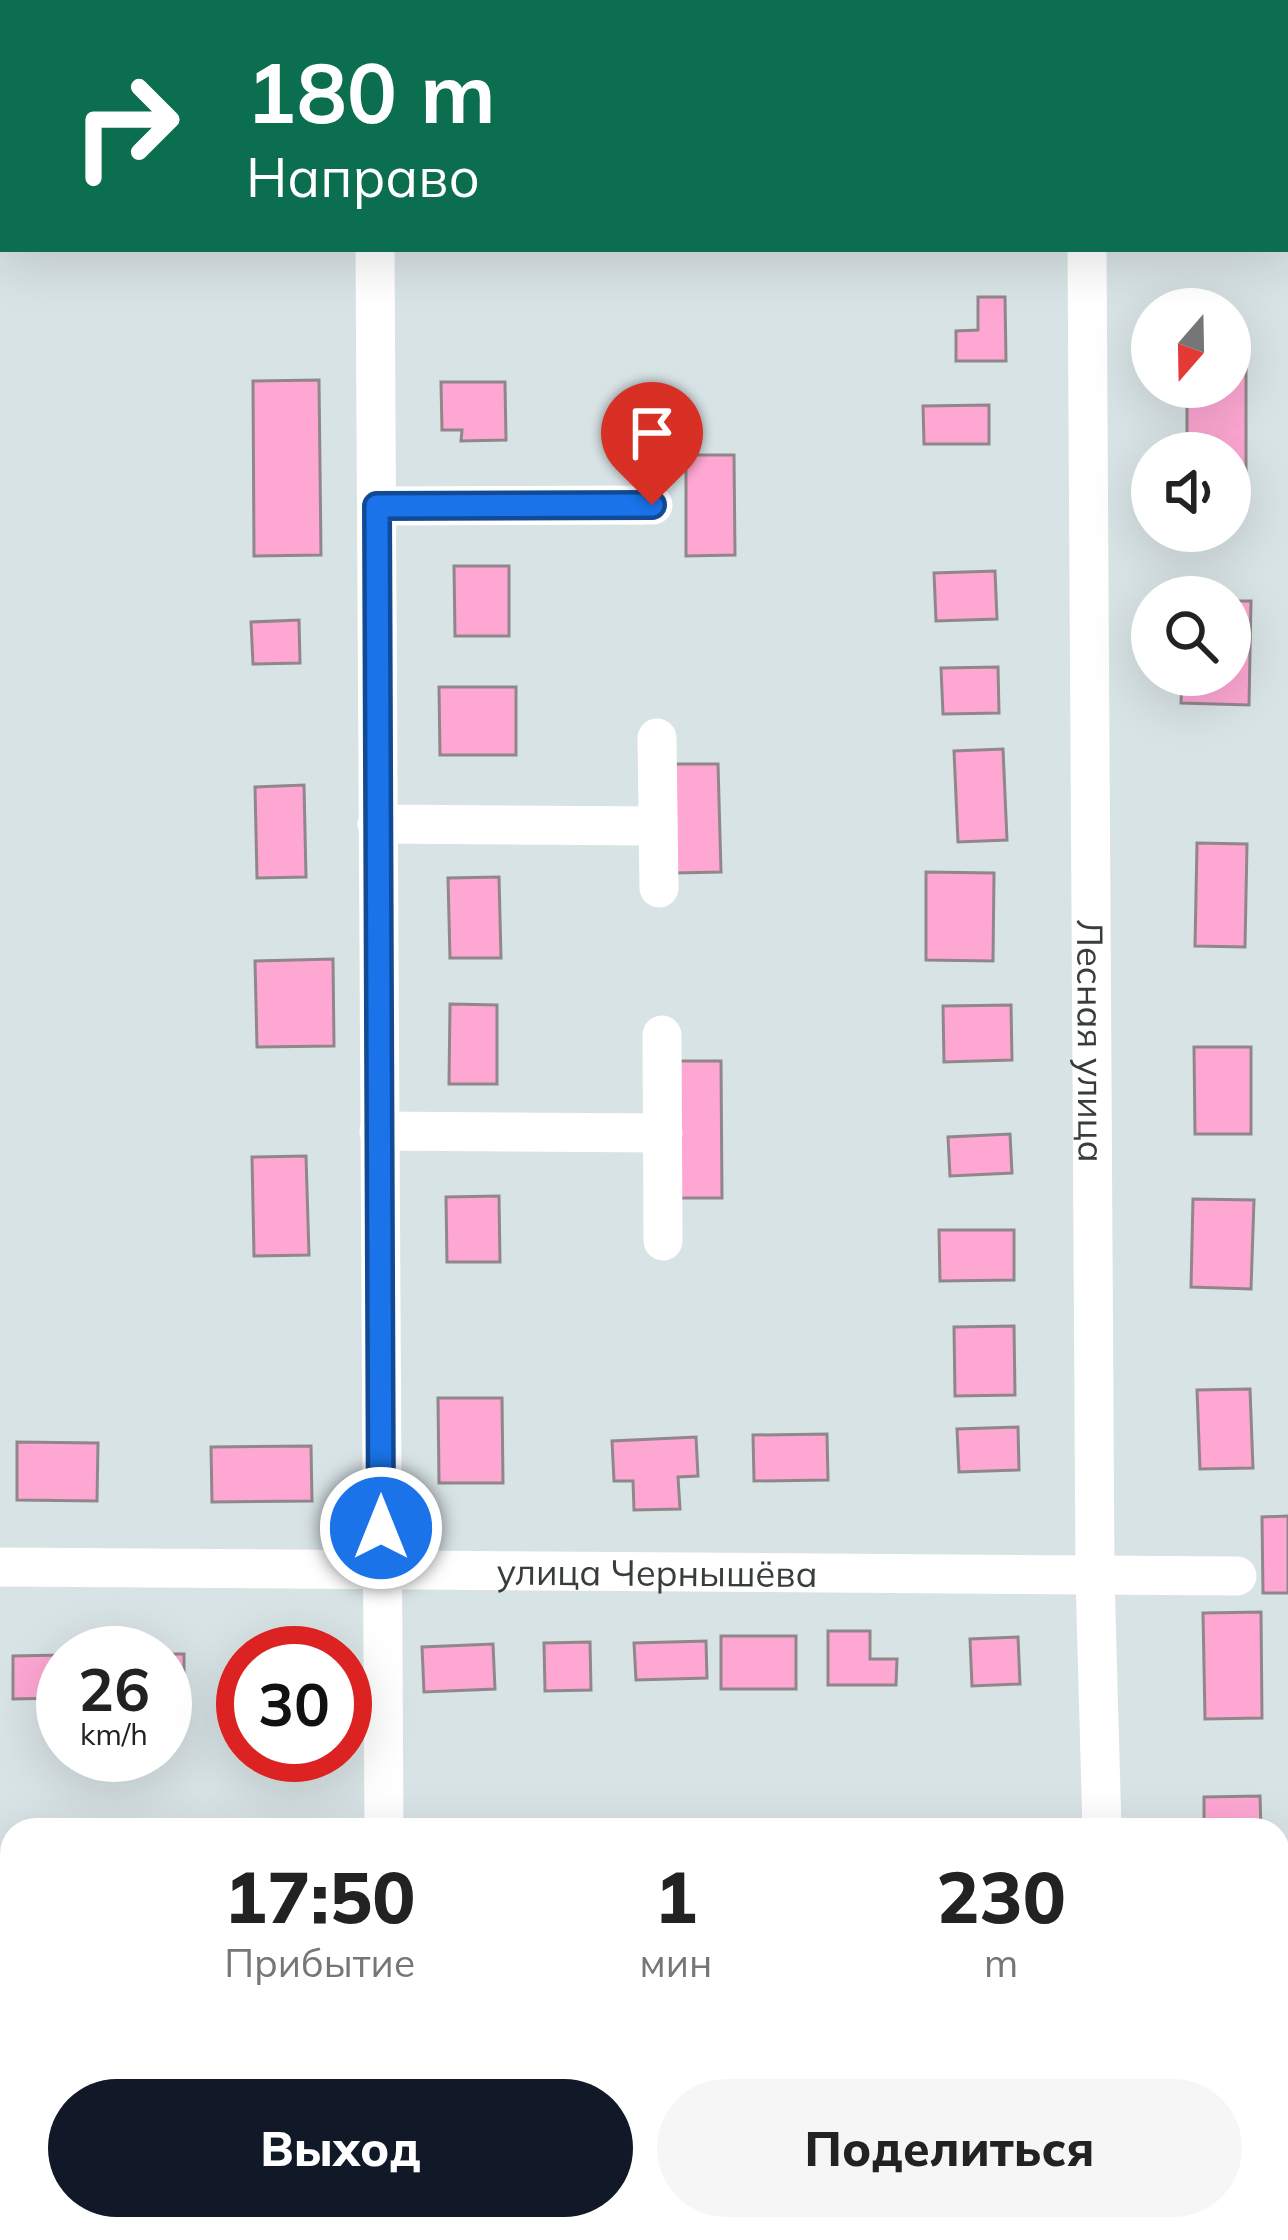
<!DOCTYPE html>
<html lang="ru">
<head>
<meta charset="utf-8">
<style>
  :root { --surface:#fff; --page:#f6f6f6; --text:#222; --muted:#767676; --accent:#111827 }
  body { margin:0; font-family:Mulish,sans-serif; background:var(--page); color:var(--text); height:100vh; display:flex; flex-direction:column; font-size:45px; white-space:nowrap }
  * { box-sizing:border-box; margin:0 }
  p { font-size:39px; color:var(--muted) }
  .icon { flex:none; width:66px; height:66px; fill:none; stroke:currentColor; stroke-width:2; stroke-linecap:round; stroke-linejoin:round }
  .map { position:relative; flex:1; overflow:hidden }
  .sheet { position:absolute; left:0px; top:1818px; width:1290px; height:423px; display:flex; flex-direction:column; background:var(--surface); border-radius:36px 36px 0 0; box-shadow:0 12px 48px #0002 }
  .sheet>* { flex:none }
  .hud { position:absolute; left:0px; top:0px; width:1290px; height:252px; box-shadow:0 12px 48px #0002; background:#0b6e4f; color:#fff; overflow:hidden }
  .needle { width:78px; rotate:200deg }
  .buttons { position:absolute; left:1131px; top:288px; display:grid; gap:24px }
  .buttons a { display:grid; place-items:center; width:120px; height:120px; border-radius:50%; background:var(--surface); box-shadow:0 12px 48px #0002; font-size:60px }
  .speed { position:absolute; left:36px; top:1626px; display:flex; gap:24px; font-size:60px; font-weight:700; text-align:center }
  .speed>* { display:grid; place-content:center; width:156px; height:156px; border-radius:50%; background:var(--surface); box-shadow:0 12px 48px #0002; line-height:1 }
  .speed small { font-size:30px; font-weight:400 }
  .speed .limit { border:18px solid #d22; background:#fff; color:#111 }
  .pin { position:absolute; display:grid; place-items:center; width:102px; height:102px; color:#fff; margin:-123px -51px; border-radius:50% 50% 50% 0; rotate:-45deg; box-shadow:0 0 12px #0007 }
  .pin .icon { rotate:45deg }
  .me { position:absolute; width:132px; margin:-66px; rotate:0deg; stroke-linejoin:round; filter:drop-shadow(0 0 9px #0008) }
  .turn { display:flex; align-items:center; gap:42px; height:252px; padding:0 48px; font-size:54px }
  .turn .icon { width:156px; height:156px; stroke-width:2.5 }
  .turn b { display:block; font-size:84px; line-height:102px }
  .eta { display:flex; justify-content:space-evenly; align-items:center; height:204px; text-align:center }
  .eta b { font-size:72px; font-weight:800; line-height:84px }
  .cta { display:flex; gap:24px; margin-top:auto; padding:24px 48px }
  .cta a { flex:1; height:138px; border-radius:72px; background:var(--accent); color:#fff; font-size:48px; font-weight:800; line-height:138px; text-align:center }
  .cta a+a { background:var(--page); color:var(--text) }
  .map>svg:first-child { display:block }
  .building { fill:#fda7d2; stroke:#90878b; stroke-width:3 }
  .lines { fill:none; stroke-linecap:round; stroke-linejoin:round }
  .minor { stroke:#fff; stroke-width:39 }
  .route-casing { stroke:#114b97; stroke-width:30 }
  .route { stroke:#1a73e8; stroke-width:21 }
  .labels { text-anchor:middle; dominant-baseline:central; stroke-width:9; stroke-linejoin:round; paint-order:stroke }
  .street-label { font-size:36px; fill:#373c3d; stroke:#fff }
</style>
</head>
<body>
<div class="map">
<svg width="1288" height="2240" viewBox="0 0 1288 2240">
  <rect width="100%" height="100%" fill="#d8e3e5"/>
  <!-- building -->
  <g class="building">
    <path d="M978,297h27l1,64h-50v-30l22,-1z"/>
    <path d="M1230,369h16v109h-16v-25h-43v-66h43z"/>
    <path d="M319,380l2,175 -67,1 -1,-175z"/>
    <path d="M441,382h64l1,58 -45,1 1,-11h-20z"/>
    <path d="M989,405v39h-65l-1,-38z"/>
    <path d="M686,455h48l1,100 -49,1z"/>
    <path d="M454,566h55v70h-54z"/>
    <path d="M995,571l2,48 -61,2 -2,-48z"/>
    <path d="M1230,601h21l-2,104 -68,-2 1,-28h48z"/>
    <path d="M299,620l1,43 -47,1 -2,-42z"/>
    <path d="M998,667l1,46 -56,1 -2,-46z"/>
    <path d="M439,687h77v68h-76z"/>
    <path d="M1003,749l4,91 -49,2 -4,-91z"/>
    <path d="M673,764h45l3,108 -46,1z"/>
    <path d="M304,785l2,92 -49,1 -2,-91z"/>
    <path d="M1197,843l50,1 -2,103 -50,-1z"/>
    <path d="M926,872l68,1 -1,88 -67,-1z"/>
    <path d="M499,877l2,81h-51l-2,-80z"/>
    <path d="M333,959l1,87 -77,1 -2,-86z"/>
    <path d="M450,1004l47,1v79h-48z"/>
    <path d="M1011,1005l1,55 -68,2 -1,-56z"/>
    <path d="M1194,1047h57v87h-56z"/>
    <path d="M677,1061h44l1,137h-43z"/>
    <path d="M1010,1134l2,39 -62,3 -2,-39z"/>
    <path d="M306,1156l3,99 -55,1 -2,-99z"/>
    <path d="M499,1196l1,66h-53l-1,-65z"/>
    <path d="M1193,1199l61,1 -3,89 -60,-2z"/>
    <path d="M939,1230h75v50l-74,1z"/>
    <path d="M1014,1326l1,69 -60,1 -1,-69z"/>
    <path d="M1250,1389l3,79 -53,1 -3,-79z"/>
    <path d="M438,1398h64l1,85h-64z"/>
    <path d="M1018,1427l1,43 -60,2 -2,-43z"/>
    <path d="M827,1434l1,46 -74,1 -1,-46z"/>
    <path d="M696,1437l2,39 -20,1 2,32 -46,1 -1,-29h-19l-2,-40z"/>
    <path d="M17,1442l81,1 -1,58 -80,-1z"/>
    <path d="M311,1446l1,55 -100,1 -1,-55z"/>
    <path d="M1288,1516v77h-25l-1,-76z"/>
    <path d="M1261,1612l1,106 -57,1 -2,-106z"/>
    <path d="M828,1631h42v28h27l-1,26h-68z"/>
    <rect x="721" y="1636" width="75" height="53"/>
    <path d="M1018,1637l2,47 -48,2 -2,-47z"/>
    <path d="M706,1641l1,37 -71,2 -2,-37z"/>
    <path d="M590,1642l1,48 -46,1 -1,-48z"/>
    <path d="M493,1644l2,45 -71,3 -2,-45z"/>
    <rect x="165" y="1654" width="19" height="61"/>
    <path d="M63,1655v43l-50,1v-43z"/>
    <path d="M1260,1796l1,34h-57v-33z"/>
    <path d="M4,2128l8,39 -12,4v-41z"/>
    <path d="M321,2229h48l6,11h-48z"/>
    <rect x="505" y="2229" width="293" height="11"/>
    <path d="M874,2229h251l1,10 -251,1z"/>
    <path d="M1181,2229h81l1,11h-82z"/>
  </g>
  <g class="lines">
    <!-- minor -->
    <g class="minor">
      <path d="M373,0v3"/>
      <path d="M1084,0l1,3"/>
      <path d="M1287,91h1"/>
      <path d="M0,113l3,-1"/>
      <path d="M375,249l9,1581"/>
      <path id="s1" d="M1087,249l8,1327 7,254"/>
      <path d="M378,506l275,-1"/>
      <path d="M657,738l2,150"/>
      <path d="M377,824l281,2"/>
      <path d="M662,1035l1,206"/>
      <path d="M379,1131l284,2"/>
      <path id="s2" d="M0,1567l1237,9"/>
      <path d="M1278,2019h10"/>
      <path d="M1278,2092l10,3"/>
      <path d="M399,2229l6,11"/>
      <path d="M476,2229l5,11"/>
      <path d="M842,2229v11"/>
      <path d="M1157,2229l1,11"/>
      <path d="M78,2240l23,-11"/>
    </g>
  </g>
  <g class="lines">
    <defs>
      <path id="route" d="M381,1528l-4,-1022 275,-1"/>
    </defs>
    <!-- route casing -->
    <use href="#route" class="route-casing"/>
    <!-- route -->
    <use href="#route" class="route"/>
  </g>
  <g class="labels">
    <!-- street labels -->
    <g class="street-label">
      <text stroke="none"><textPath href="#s1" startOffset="792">Лесная улица</textPath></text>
      <text stroke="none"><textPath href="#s2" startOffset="657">улица Чернышёва</textPath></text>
    </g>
  </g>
</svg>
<div class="buttons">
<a><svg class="needle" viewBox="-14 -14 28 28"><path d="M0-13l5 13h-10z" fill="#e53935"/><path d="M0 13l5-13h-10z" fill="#767676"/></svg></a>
<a><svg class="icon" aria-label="sound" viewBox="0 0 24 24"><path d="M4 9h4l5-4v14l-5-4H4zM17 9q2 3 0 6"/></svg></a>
<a><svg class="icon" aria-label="search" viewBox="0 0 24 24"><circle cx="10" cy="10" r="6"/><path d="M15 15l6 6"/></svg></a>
</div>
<div class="speed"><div>26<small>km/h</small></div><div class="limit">30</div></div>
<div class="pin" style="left:652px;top:505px;background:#d93025"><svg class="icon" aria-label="arrive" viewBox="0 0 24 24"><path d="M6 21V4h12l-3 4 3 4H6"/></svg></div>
<svg class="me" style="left:381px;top:1528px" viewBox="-20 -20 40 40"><circle r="17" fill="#1a73e8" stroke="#fff" stroke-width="3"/><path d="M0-11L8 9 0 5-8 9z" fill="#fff"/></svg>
<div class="hud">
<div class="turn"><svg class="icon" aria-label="right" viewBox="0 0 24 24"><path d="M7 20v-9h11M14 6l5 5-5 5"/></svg><div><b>180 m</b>Направо</div></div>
</div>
<section class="sheet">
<div class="eta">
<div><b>17:50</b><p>Прибытие</p></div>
<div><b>1</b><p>мин</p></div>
<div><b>230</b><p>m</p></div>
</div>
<div class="cta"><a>Выход</a><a>Поделиться</a></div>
</section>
</div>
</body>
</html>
